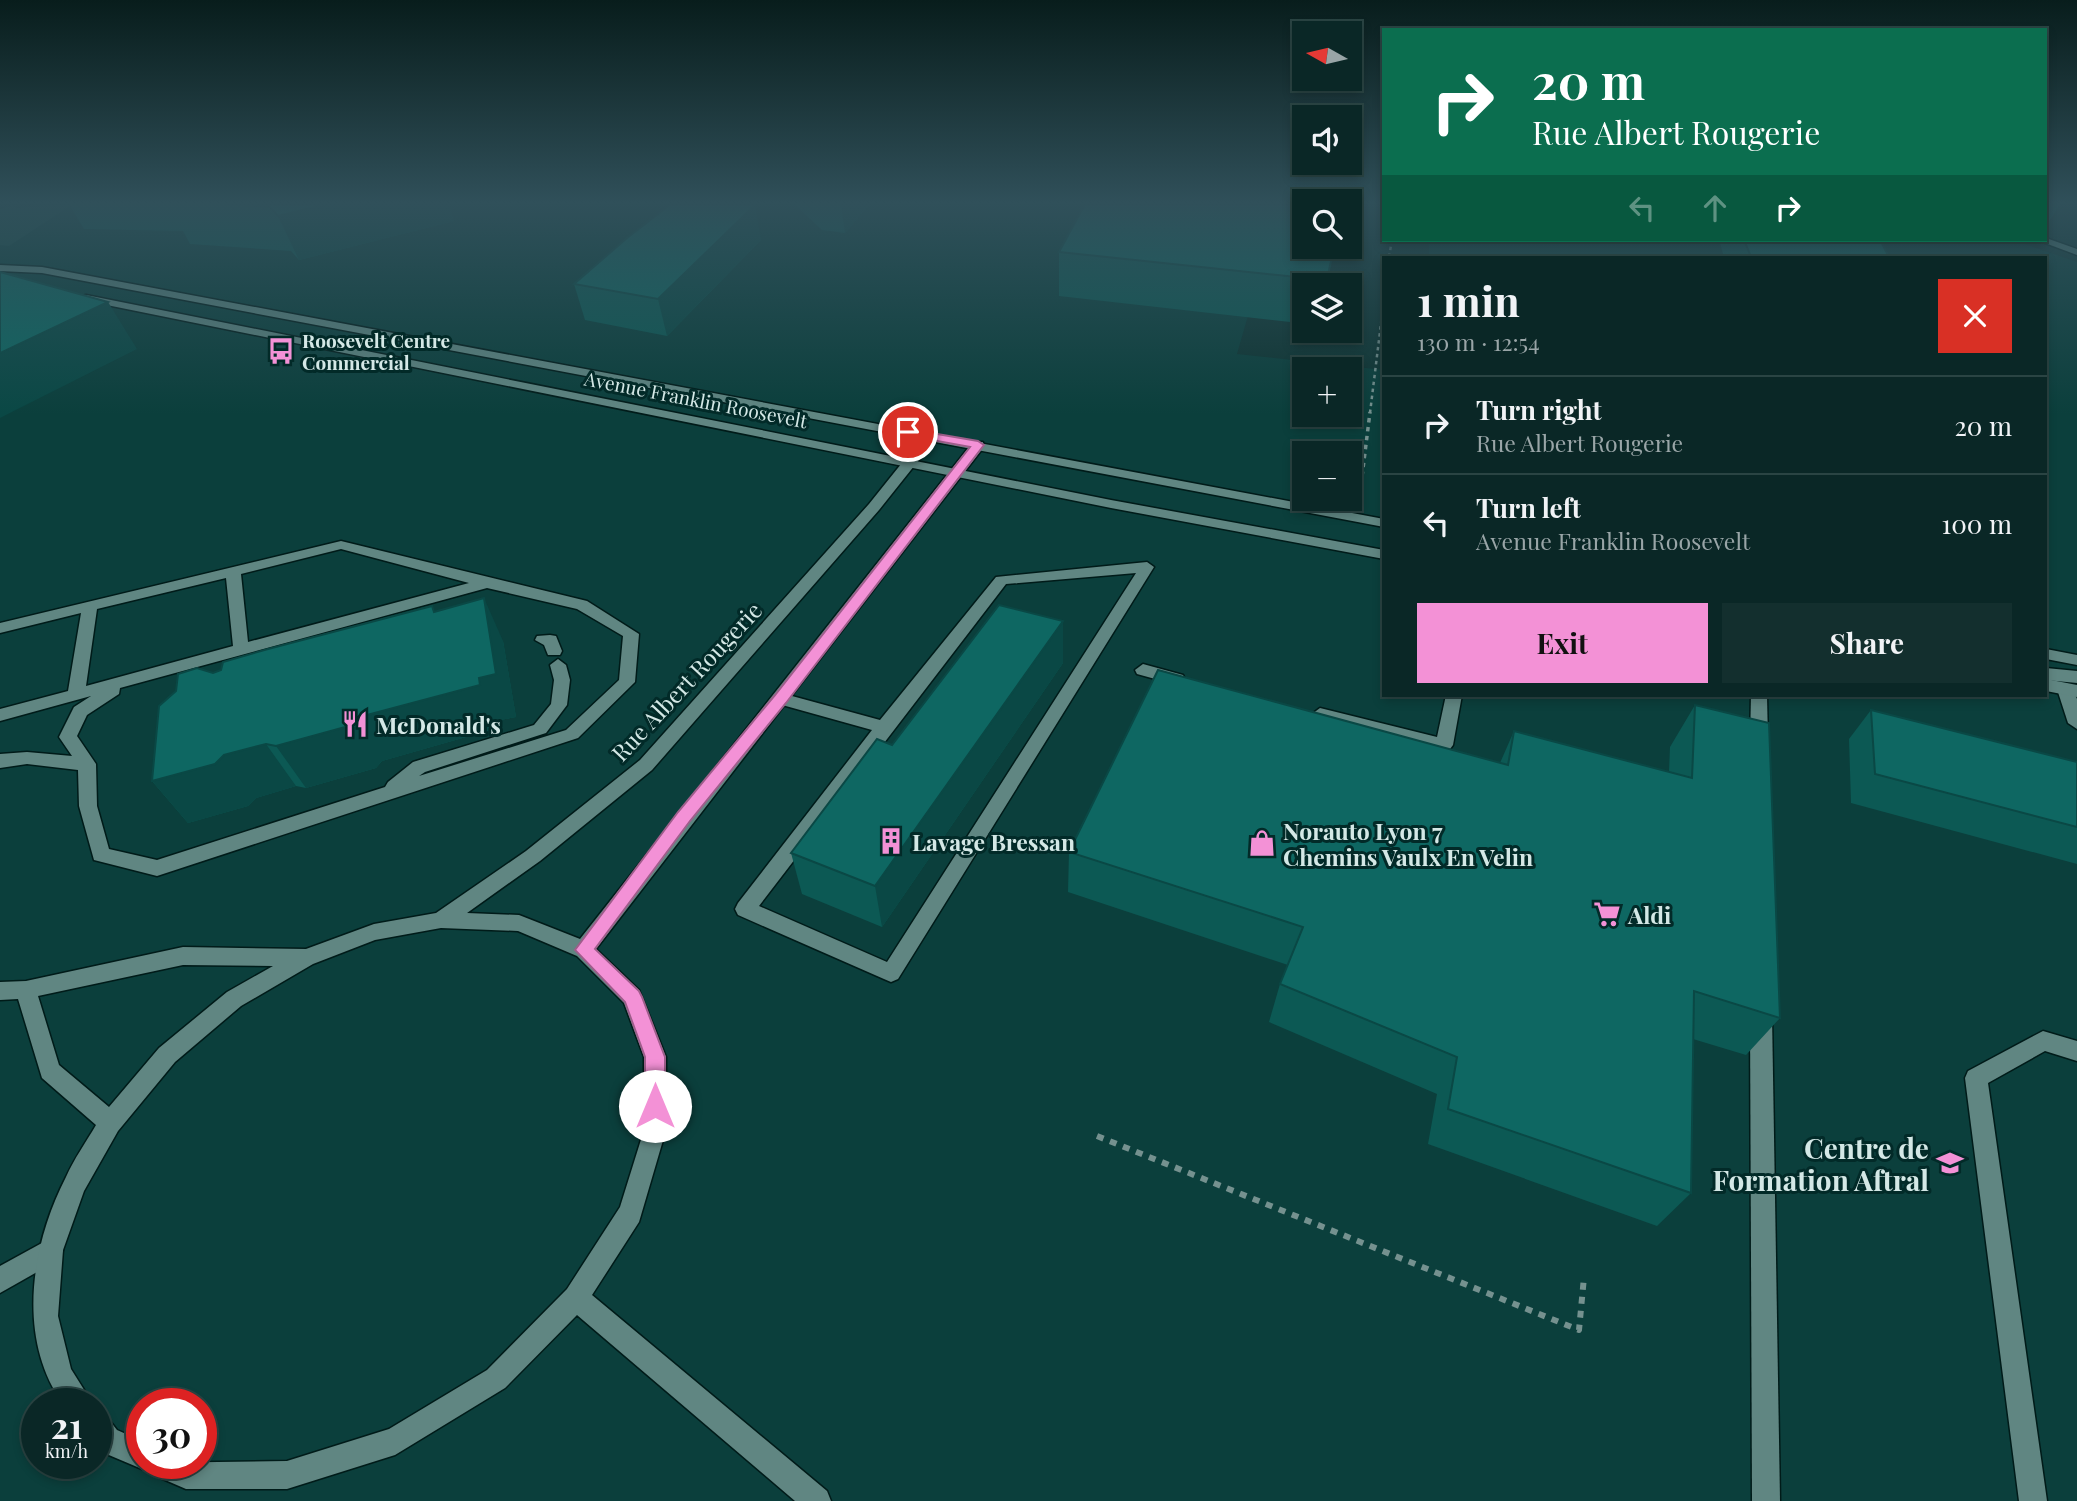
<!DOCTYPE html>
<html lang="en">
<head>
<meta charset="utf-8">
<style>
  :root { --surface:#0a2726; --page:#132f2e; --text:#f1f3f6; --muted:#99a5a7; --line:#2a4443; --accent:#f391d6 }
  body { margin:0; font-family:"Playfair Display",serif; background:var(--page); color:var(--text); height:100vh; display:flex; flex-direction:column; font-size:26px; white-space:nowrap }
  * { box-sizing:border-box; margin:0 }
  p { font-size:23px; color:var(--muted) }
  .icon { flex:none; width:38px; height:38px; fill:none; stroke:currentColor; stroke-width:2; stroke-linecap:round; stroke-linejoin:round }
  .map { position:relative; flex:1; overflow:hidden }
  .sheet { position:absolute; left:1382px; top:256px; width:665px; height:441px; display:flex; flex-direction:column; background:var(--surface); border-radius:0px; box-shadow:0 4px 10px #0003,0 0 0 2px var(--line) }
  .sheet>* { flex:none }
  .hud { position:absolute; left:1382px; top:28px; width:665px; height:214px; border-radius:0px; box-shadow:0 4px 10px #0003,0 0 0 2px var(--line); background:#0b6e4f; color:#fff; overflow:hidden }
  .needle { width:46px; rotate:278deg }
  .fabs { position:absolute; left:1292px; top:21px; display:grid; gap:14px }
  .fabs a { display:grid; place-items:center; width:70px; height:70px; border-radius:0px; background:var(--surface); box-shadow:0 4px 10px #0003,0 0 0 2px var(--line); font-size:35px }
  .speed { position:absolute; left:21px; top:1388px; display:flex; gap:14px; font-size:35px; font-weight:700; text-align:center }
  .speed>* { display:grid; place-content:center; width:91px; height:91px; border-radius:50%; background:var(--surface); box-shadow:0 4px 10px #0003,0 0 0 2px var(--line); line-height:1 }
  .speed small { font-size:18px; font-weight:400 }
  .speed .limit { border:10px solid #d22; background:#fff; color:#111 }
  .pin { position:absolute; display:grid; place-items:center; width:60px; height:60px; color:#fff; margin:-30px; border:4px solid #fff; border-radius:50%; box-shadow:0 2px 7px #0007 }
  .me { position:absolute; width:77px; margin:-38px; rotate:0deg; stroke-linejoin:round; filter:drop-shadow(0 0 5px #0008) }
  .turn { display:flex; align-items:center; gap:24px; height:147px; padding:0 35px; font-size:32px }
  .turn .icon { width:91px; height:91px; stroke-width:2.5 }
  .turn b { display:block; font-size:49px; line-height:60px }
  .lanes { display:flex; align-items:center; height:66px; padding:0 35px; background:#0003; justify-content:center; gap:35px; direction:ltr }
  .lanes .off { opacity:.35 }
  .round { display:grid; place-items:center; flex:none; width:74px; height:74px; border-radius:0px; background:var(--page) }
  .overview { display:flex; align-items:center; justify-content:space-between; height:119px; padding:0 35px }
  h1 { font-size:42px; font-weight:700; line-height:52px }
  .action { display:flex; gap:14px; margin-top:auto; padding:14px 35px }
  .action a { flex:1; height:80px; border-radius:0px; background:var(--accent); color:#111; font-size:28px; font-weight:700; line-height:80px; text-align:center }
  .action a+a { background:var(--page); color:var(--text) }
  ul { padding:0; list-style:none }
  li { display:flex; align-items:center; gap:21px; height:98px; padding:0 35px; border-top:2px solid var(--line) }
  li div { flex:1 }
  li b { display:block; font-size:26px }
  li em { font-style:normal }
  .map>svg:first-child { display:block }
  .built { fill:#0b3f3c; fill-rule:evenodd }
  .green { fill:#164b47 }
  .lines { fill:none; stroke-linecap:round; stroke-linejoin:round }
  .service-casing { stroke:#001b19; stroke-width:3 }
  .minor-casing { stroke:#001b19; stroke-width:3 }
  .tertiary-casing { stroke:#001b19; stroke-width:3 }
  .path-far2 { stroke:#75918f; stroke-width:2.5; stroke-dasharray:3.5 3.5; stroke-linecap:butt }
  .path-far1 { stroke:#75918f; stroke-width:3.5; stroke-dasharray:4.5 4.5; stroke-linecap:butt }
  .path { stroke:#75918f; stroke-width:6; stroke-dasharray:7 7; stroke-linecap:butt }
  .service { fill:#608682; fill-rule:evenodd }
  .minor { fill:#608682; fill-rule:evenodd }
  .tertiary { fill:#608682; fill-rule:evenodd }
  .wall { fill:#0c5954 }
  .shaded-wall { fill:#0a4845 }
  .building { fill:#0e6762; stroke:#0a4845; stroke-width:2 }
  .route { fill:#f391d6; stroke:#9e5e8b; stroke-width:2 }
  .labels { text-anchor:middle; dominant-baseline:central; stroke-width:6; stroke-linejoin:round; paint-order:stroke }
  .far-poi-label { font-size:19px; font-weight:bold; fill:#d4e8e6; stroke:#022a28; text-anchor:start }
  .far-street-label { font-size:19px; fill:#d4e8e6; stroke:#022a28 }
  .street-label { font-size:23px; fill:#d4e8e6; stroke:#022a28 }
  .poi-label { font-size:23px; font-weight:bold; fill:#d4e8e6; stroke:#022a28; text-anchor:start }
  .near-poi-label { font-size:28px; font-weight:bold; fill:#d4e8e6; stroke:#022a28; text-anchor:end }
</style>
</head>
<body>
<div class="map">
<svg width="2077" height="1501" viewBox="0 0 2077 1501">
  <rect width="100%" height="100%" fill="#0e3432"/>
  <!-- built -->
  <path class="built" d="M39,204h1241l-43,150 147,16v325h662v-438h-643v-3h26v-14h554l29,4 1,-4 64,22v1239h-2077v-1289zM1304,369h45v46h-45zM1304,453h45v46h-45zM37,1404h59v59h-59zM142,1404h59v59h-59z"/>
  <!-- green -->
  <path class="green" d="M18,204l-2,4 57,-4 -64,42 -9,-1v-36z"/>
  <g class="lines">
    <defs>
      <g id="service">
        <path d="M341,541l246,60 52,33 -4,48 -57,56 -421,138 -63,-16 -15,-54 -1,-36 -51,-6 -27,4v-14l27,-2 45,4 -13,-19 15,-30 17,-11 -91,25v-12l68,-18 13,-78 -81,20v-10zM341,549l128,34 -221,59 -7,-68zM226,578l7,68 -147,40 11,-77zM487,588l90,21 46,27 -4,44 -53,50 -147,46 6,-4 121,-39 21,-28 3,-25 -4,-15 -8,-6 -8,6 4,15 -3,24 -17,21 -121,37 -25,20 -3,5 -228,73 -48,-11 -12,-43 -1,-42 -19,-28 10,-21 32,-21 1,-6z"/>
        <path d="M1147,562l7,5 -256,412 -7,3 -7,-3 -146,-64 -3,-6 3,-6 134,-173 -97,-27 -2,-4 2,-4 6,-2 99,27 116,-143zM1136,573l-249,389 -128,-56 247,-322z"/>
        <path d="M550,635l6,1 6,15 -2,4h-12l-4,-10 -9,-5 2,-4z"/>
        <path d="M1143,664l40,11 2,4 -8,6 -40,-11 -2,-4z"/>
        <path d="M2065,683l6,2 6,14v30l-9,-6 -11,-34z"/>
        <path d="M1446,695h16l-9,50 -3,4 -6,2 -124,-31 -8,-6 8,-6 117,29z"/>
        <path d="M1751,695h16l1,47 -3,4h-12l-3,-4z"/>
        <path d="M1761,1006l8,2 3,7 8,486h-28l-2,-486 3,-7z"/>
        <path d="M2043,1031l34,10v20l-32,-10 -57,32 59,418h-28l-54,-423 3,-7z"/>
        <path d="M51,1238l9,3 3,9 -3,9 -60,34v-27z"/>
      </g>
      <g id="minor">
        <path d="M2046,238l31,11v6l-40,-15z"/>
        <path d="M931,432l7,4 -59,74 -227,260 -112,91 -73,52 52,2 61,24 393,-497h10v6l-387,501 43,41 27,67v73l-27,92 -47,73 235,196 4,10h-36l-218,-186 -72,73 -110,67 -108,34h-101l-37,-16 -2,-6 -5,2 -45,-19 -1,-37 10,3 11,14 25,11v22l145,-2 102,-32 98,-59 80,-81 53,-82 24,-77v-73l-20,-54 -47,-47 -59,-25 -77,-3 -66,12 -62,24 -72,42 -66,56 -57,69 -34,60 -21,59 -5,66 13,53 22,35h-30c-47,-66 -32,-159 3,-227 8,-18 20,-35 30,-52l-54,-47 -24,-79 -18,1v-18l26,-1 157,-34 123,2 68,-25 62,-11 90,-62 114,-91 229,-256 57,-71zM183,965l90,1 -46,26 -68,56 -50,59 -50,-42 -21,-69z"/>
        <path d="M2046,668l31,3v12l-31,-3z"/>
      </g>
      <g id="tertiary">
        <path d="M0,265l42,2 1342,252v8l-1342,-254 -42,-2z"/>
        <path d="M86,295l1025,205 273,50v9l-273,-51 -1029,-208v-4z"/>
        <path d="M2046,649l31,6v10l-31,-6z"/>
        <path d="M2046,679l31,6v12l-31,-6z"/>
      </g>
    </defs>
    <!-- service casing -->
    <use href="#service" class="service-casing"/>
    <!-- minor casing -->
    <use href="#minor" class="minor-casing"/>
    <!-- tertiary casing -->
    <use href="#tertiary" class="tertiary-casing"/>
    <!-- path-far2 -->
    <g class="path-far2">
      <path d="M1389,257l3,-17"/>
      <path d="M1370,413l14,-114"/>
    </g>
    <!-- path-far1 -->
    <path class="path-far1" d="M1361,485l9,-73"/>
    <!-- path -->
    <path class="path" d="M1097,1136l482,194 5,-53"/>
    <!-- service -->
    <use href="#service" class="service"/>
    <!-- minor -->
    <use href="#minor" class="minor"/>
    <!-- tertiary -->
    <use href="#tertiary" class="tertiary"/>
  </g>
  <!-- wall -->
  <g class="wall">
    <path d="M69,204h379l6,17 -155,39 -8,-9 -101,-7 -7,-13 -99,-2z"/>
    <path d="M794,204h76l-25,29 -23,-3z"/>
    <path d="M2046,204h14l-11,18 -3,-1z"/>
    <path d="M761,240l-94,96 -82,-16 -11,-36z"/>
    <path d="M1719,240h161l9,17h-165z"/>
    <path d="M1334,247l-7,38h-23v32h-4l-1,6 -240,-27v-44z"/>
    <path d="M434,611l69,30 13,76 -16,3 1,7 -119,34 -6,7 -70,20 -10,-2 -40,12 -8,8 -60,17 -36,-42 24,-90 37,-18z"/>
    <path d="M1063,621v42l-181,264 -80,-33 -11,-41 101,-108z"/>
    <path d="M1695,705l85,313 -34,37 -53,-16 -2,154 -34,33 -229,-82 9,-50 -168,-72 11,-38 8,-19 -220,-73 1,-40 431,-89 14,-32 155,41 1,-25z"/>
    <path d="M1871,710l206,52v102l-226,-61 -2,-64z"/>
  </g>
  <!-- shaded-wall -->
  <g class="shaded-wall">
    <path d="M327,204h121l6,17 -155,39 -21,-44z"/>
    <path d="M841,204h29l-25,29z"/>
    <path d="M755,205l6,35 -94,96 -9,-37z"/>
    <path d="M108,302l29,47 -137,69v-65z"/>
    <path d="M484,598l19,43 13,76 -16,3 1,7 -119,34 -6,7 -70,20 -30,-42 80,-28 123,-40z"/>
    <path d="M1063,621v42l-181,264 -7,-41z"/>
    <path d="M266,744l30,42 -40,12 -8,8 -60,17 -36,-42 72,-26z"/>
  </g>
  <!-- building -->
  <g class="building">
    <path d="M226,204h101l-49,12 -8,-9z"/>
    <path d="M671,204h75l9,1 -97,94 -84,-15 53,-46z"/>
    <path d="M1085,204h219v43h30l-6,28 -21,-3 -1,6 -247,-26z"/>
    <path d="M1744,240h136l9,17h-138z"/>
    <path d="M0,272l108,30 -108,51z"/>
    <path d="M484,598l12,76 -17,4 1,7 -124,33 -7,8 -73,20 -10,-2 -42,11 -9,9 -63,17 7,-75 17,-15 2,-17 19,-6 16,5 8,-3 2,-8 45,-13 164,-43 2,6z"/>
    <path d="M999,605l64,16 -188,265 -84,-33 86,-114 15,6z"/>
    <path d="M1158,670l350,95 6,-34 178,47 3,-73 74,18 11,295 -86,-27 -3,202 -243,-84 9,-52 -177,-73 23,-57 -234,-75z"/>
    <path d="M1871,710l206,52v65l-202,-53z"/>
  </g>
  <!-- sky -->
  <linearGradient id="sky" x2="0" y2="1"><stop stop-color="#081d1c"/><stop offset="0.49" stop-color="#30505a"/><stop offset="1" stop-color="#30505a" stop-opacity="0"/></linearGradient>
  <rect width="2077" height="414" fill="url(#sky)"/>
  <!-- route -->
  <path class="route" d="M908,429l70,12 6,4 -198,258 -96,118 -95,128 44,42 3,6 23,60v49l-3,7 -7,2 -7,-2 -3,-7v-49l-20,-55 -50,-52 103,-138 97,-117 195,-248 -66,-12v-5z"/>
  <!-- icons -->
  <defs>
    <symbol id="bus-bare" viewBox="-9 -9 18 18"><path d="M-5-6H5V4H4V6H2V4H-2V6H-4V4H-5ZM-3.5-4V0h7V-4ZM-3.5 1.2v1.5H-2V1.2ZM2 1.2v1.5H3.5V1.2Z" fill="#f391d6" stroke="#022a28" stroke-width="2.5" paint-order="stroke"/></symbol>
    <symbol id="restaurant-bare" viewBox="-9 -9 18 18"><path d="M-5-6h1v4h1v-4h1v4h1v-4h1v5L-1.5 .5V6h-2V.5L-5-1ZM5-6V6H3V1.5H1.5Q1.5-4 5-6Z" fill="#f391d6" stroke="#022a28" stroke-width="2.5" paint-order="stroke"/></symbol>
    <symbol id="building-bare" viewBox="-9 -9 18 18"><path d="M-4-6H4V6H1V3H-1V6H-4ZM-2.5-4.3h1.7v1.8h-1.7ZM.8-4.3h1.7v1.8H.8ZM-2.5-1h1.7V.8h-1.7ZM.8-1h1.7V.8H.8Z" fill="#f391d6" stroke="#022a28" stroke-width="2.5" paint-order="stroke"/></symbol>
    <symbol id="shop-bare" viewBox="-9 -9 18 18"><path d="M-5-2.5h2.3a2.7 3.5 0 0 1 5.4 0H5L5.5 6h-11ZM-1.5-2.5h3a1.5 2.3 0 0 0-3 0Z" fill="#f391d6" stroke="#022a28" stroke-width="2.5" paint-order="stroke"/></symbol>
    <symbol id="supermarket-bare" viewBox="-9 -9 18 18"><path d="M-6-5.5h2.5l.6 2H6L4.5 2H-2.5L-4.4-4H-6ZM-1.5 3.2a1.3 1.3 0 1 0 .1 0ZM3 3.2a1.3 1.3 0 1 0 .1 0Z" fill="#f391d6" stroke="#022a28" stroke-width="2.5" paint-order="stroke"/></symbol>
    <symbol id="university-bare" viewBox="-9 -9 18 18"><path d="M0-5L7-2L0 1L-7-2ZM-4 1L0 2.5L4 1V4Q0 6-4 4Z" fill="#f391d6" stroke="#022a28" stroke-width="2.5" paint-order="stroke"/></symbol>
  </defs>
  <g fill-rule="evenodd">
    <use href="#bus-bare" x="262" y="332" width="38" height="38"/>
    <use href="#restaurant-bare" x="336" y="705" width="38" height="38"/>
    <use href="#building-bare" x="872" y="822" width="38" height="38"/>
    <use href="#shop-bare" x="1243" y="824" width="38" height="38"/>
    <use href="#supermarket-bare" x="1588" y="895" width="38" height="38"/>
    <use href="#university-bare" x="1931" y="1144" width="38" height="38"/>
  </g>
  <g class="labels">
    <!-- far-poi labels -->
    <g class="far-poi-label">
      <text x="302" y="340">Roosevelt Centre<tspan x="302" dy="22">Commercial</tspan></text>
    </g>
    <!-- far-street labels -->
    <g class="far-street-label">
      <text transform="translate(696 399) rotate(11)">Avenue Franklin Roosevelt</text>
    </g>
    <!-- street labels -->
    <g class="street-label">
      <text transform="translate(686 681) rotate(-47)">Rue Albert Rougerie</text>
    </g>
    <!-- poi labels -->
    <g class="poi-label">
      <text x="376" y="724">McDonald's</text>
      <text x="1283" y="830">Norauto Lyon 7<tspan x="1283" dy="26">Chemins Vaulx En Velin</tspan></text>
      <text x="912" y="841">Lavage Bressan</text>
      <text x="1628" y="914">Aldi</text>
    </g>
    <!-- near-poi labels -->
    <g class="near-poi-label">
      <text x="1929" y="1147">Centre de<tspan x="1929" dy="32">Formation Aftral</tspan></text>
    </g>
  </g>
</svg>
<div class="fabs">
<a><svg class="needle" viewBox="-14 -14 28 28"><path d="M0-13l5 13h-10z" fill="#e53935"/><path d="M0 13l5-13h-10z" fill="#99a5a7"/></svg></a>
<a><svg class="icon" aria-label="sound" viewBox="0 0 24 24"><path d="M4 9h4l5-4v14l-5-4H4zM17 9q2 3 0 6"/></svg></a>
<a><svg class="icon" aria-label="search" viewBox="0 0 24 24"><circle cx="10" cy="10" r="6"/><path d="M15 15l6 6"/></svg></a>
<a><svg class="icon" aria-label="layers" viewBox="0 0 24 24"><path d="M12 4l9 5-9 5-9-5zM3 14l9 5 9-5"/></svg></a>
<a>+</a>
<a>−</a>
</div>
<div class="speed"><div>21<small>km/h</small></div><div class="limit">30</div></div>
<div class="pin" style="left:908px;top:432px;background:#d93025"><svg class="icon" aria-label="arrive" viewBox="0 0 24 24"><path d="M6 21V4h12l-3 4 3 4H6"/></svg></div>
<svg class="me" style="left:655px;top:1106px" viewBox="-20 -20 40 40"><circle r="19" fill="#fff"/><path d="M0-13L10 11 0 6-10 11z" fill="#f391d6"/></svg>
<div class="hud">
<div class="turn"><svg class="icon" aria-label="right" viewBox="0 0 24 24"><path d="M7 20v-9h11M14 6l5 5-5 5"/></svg><div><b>20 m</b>Rue Albert Rougerie</div></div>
<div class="lanes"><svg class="icon off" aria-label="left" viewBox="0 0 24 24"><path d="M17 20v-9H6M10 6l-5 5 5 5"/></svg><svg class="icon off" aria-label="ahead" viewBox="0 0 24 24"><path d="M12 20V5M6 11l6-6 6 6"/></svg><svg class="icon" aria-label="right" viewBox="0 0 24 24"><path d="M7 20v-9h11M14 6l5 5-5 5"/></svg></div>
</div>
<section class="sheet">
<div class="overview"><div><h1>1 min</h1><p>130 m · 12:54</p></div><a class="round" style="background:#d93025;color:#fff"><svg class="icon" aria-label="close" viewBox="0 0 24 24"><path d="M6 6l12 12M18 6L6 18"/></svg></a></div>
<ul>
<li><svg class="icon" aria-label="right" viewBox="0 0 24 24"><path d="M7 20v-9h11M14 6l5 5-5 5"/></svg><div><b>Turn right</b><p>Rue Albert Rougerie</p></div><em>20 m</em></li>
<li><svg class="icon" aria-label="left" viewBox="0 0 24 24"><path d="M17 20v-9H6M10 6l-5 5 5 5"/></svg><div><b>Turn left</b><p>Avenue Franklin Roosevelt</p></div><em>100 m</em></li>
</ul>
<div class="action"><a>Exit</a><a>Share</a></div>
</section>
</div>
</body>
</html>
